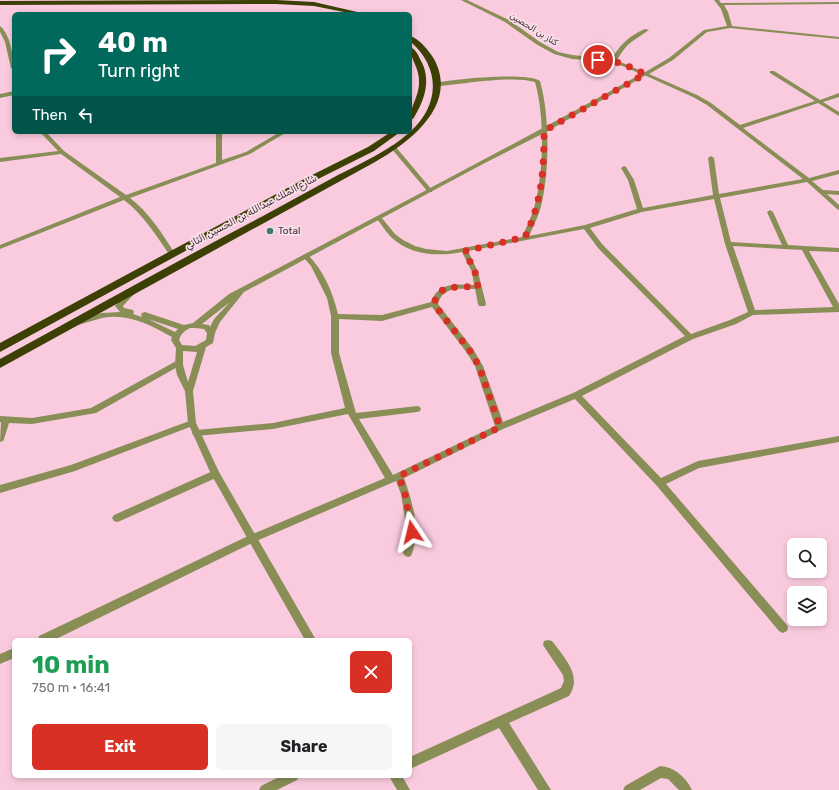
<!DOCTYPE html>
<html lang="en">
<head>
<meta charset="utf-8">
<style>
  :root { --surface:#fff; --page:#f6f6f6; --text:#202124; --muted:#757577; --accent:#d93025 }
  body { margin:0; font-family:Rubik,"Noto Sans Arabic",sans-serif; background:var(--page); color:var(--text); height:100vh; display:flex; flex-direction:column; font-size:15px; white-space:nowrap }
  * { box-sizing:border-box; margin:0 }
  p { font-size:13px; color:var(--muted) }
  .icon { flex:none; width:22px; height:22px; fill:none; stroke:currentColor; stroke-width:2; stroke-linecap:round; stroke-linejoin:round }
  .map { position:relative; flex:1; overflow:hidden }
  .details { position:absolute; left:12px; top:638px; width:400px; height:140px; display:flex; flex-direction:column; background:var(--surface); border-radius:6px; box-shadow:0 2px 6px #0003 }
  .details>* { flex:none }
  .hud { position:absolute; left:12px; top:12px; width:400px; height:122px; border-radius:6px; box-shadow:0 2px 6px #0003; background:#00695c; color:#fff; overflow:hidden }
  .fabs { position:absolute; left:787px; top:538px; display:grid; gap:8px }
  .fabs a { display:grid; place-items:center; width:40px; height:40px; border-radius:6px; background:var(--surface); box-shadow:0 2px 6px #0003; font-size:20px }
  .pin { position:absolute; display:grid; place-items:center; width:34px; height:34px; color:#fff; margin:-17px; border:2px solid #fff; border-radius:50%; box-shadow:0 1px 4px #0007 }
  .me { position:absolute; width:44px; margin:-22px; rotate:350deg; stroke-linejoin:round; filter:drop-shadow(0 0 3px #0008) }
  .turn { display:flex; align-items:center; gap:14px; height:84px; padding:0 20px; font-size:18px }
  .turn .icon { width:52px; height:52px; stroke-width:2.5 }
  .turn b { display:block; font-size:28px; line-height:34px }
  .then { display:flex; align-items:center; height:38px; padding:0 20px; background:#0003; gap:8px; font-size:15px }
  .round { display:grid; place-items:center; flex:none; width:42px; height:42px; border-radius:6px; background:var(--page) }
  .summary { display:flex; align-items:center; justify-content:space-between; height:68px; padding:0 20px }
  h1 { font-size:24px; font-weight:700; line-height:30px; color:#1e9e55 }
  .button { display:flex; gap:8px; margin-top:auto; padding:8px 20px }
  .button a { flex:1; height:46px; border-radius:6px; background:var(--accent); color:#fff; font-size:16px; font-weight:700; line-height:46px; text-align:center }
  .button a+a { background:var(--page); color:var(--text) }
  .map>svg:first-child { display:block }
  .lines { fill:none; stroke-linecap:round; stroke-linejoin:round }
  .minor { fill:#898e57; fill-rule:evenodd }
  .tertiary { fill:#898e57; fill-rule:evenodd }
  .trunk { fill:#3d4004; fill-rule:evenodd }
  .route { stroke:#d93025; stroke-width:7; stroke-dasharray:0 12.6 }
  .poi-dot { fill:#3e7d6b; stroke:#f8e0e9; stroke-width:1.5 }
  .labels { text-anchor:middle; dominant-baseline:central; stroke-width:3.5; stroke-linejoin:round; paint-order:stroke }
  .far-street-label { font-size:9px; fill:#48313b; stroke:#f8e0e9 }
  .street-label { font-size:10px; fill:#48313b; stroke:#f8e0e9 }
  .poi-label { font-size:10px; fill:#48313b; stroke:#f8e0e9; text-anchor:start }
</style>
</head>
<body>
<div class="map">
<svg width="839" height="790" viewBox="0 0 839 790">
  <rect width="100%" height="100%" fill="#facbde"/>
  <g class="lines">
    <!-- minor -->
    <g class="minor">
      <path d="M714,0h5l2,3 118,-1v2l-115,1 4,7 4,14 107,11v2l-109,-11 -23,4 -34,28 -24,14 48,21 14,8 29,22 75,-24 -45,-28v-2h4l46,29 19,-7v4l-16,5 16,10v4l-21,-13 -75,25 66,50 30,-8v4l-27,7 11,9 16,1v4l-12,-1 12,11v5l-2,-1 -30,-27 -87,16 11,44 51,3 -15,-33 3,-2 3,2 15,33 51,3v4l-30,-1 30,53v8l-86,3 -17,9 -43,15 -111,57 79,82 37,-17 141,-25v6l-140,26 -33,16 121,141 1,3 -1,3 -4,2 -4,-2 -122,-145 -82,-87 -72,30 -99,49c8,23 18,54 7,78l-3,1 -3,-1 -2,-3 4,-21 -6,-38 -5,-13 -142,61 -200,98h-16l1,-4 209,-100 137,-58 -37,-64 -75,15 -77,7 -3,-1 -1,-2 1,-2 3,-1 77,-7 72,-15 -14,-55v-37l-4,-18 -16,-32 -8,-9 1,-2h4c16,16 25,38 30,59l44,1 49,-13c7,-20 25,-18 43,-17l-2,-13 -10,-20c-24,5 -53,3 -71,-15 -6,-6 -9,-12 -14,-18v-2h4l14,17 8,6 12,6 11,3 21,2 75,-14c4,-9 9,-19 12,-29 10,-35 11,-91 1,-126 -22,-7 -72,2 -97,4l-2,-1v-2c19,-4 90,-11 104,-2 10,35 10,93 0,129 -3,9 -7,17 -11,26l56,-11 52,-16 -9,-29 -7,-12 3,-2 2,1 8,13 9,28 70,-13 -5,-37 3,-2 3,2 5,36 84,-15 -96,-74 -14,-8 -51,-23 27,-16 35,-28 23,-4 -6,-17zM714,199l11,45 23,68 -18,8 -39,14 -89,-90 -12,-16 52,-16zM584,229l14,19 87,88 -112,57 -70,29 -20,-56 -10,-17 -35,-45c5,-18 22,-15 37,-15l3,15 1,2h6l1,-2 -8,-32 -10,-21zM733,246l69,4 31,57 -78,3zM432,307l35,46 8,13 20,60 -102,49 -34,-56 58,-7 3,-1 1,-2 -1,-2 -3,-1 -61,7 -17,-60v-34l43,2z"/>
      <path d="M0,26c10,7 14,32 14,44l-3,-2 -6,-26 -5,-10z"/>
      <path d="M645,29l4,1c-17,12 -22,12 -33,32h-4l-1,-1c7,-15 19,-26 34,-32z"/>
      <path d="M14,91v4l-14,3v-4z"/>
      <path d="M40,132h6l18,19 62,44 90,-32v-31h6v28l24,-8 34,-20h7l-37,22 -120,44c19,14 33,37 46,57l-3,2h-2c-14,-20 -27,-42 -47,-57l-124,49v-4l120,-48 -59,-43 -61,8v-4l58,-7z"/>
      <path d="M393,145l2,1 37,44v2h-4l-37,-44v-2z"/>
      <path d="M178,360l4,3 -1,2 -85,48 -64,11 -23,-1 -5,16 -1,2 -3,1 1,-20h-1v-6l32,2 59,-10z"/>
      <path d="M192,420l3,1 1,2 -1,2 -120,46 -75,22v-8l71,-20z"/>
      <path d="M215,470l3,1 1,3 -1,3 -98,44 -3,1 -3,-1 -2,-3 2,-3z"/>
      <path d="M548,640l4,1c12,16 31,35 17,55l-60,27 42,67h-13l-39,-62 -89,41v-12l151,-69 3,-7 -1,-6 -20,-30 1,-4z"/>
      <path d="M14,648v10l-14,6v-10z"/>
      <path d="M660,766c14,1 26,11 32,24h-13l-11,-11 -7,-1 -21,12h-17l2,-4z"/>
      <path d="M281,776h18l-2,4 -20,10h-18l2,-4z"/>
    </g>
    <!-- tertiary -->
    <g class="tertiary">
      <path d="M461,0h6l42,20 31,22 18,10 14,3 42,4 34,15 -102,58 -65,33 -237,127 -24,30 -5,11 -2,10 -7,4 -13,44 3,32 23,49 97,168h-11l-94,-166 -23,-51 -3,-32 -8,-16 -2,-10 1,-17 -5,-8 1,-3c-22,-12 -44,-24 -70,-19 -8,2 -16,5 -24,7l-4,-3 1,-2 27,-7 18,-1 -5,-6 14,-16h3l4,2 -13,14 1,2 9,2 1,2 -1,2 9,3 -1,-2 1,-2 3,-1 39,13 9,-2 36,-29c138,-73 276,-144 412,-220l-28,-12 -41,-3 -18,-5 -18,-10 -31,-22zM230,302l-16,17 -4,8 -1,-2 -7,-1zM148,319l30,10 -3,3zM190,328h5l9,1 3,4 -1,7 -11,6 -13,-1 -3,-5c2,-6 5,-9 11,-12zM183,351l14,1 -9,30 -5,-17z"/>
      <path d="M389,776h13l8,14h-13z"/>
    </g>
    <!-- trunk -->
    <g class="trunk">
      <path d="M276,0l38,2 52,12h-12l-40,-8 -38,-2 -276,1v-4z"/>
      <path d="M410,36c10,3 19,15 24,23 25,46 -24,83 -59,103l-375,206v-9c88,-48 175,-97 263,-143 25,-14 50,-27 75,-41 24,-12 52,-25 72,-43 30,-27 31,-64 0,-91z"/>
      <path d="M410,47c5,2 8,7 10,12 12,20 5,41 -7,60h-3c0,-12 9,-23 9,-36 1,-15 -9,-24 -9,-36z"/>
      <path d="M391,132h9l-26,19 -62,31 -312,170v-9l306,-165 62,-31z"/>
    </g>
  </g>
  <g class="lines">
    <!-- route -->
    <path class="route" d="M412,532l-7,-38 -6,-18 101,-49 -21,-61 -9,-15 -36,-47c1,-4 3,-9 6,-12 8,-7 28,-5 38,-5l-3,-15 -10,-21 60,-14c17,-35 19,-68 19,-106l101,-57 -24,-11 -23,-3"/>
  </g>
  <!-- markers -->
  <circle class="poi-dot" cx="270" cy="231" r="4"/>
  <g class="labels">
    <!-- far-street labels -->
    <g class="far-street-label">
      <text transform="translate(534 29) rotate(32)">كناز بن الحصين</text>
    </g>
    <!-- street labels -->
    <g class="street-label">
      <text transform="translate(251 212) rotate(-28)">شارع الملك عبدالله بن الحسين الثاني</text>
    </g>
    <!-- poi labels -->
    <g class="poi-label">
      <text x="278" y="231">Total</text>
    </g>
  </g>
</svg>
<div class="fabs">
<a><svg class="icon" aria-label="search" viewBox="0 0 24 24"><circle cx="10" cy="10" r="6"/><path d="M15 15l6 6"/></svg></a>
<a><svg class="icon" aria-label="layers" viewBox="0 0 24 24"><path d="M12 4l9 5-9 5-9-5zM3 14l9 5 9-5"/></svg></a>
</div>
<div class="pin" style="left:598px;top:60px;background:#d93025"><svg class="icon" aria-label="arrive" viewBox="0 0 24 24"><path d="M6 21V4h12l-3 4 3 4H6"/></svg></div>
<svg class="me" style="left:412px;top:532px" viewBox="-20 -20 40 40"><path d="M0-17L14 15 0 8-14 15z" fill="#d93025" stroke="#fff" stroke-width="4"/></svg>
<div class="hud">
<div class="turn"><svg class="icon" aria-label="right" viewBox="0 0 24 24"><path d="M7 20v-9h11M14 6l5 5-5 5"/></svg><div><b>40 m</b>Turn right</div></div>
<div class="then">Then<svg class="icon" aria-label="left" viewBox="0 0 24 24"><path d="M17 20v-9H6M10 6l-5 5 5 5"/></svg></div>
</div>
<section class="details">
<div class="summary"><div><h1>10 min</h1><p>750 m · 16:41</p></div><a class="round" style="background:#d93025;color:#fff"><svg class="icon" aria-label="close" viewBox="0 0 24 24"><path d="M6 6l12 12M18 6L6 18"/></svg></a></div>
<div class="button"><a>Exit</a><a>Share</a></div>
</section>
</div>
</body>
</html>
